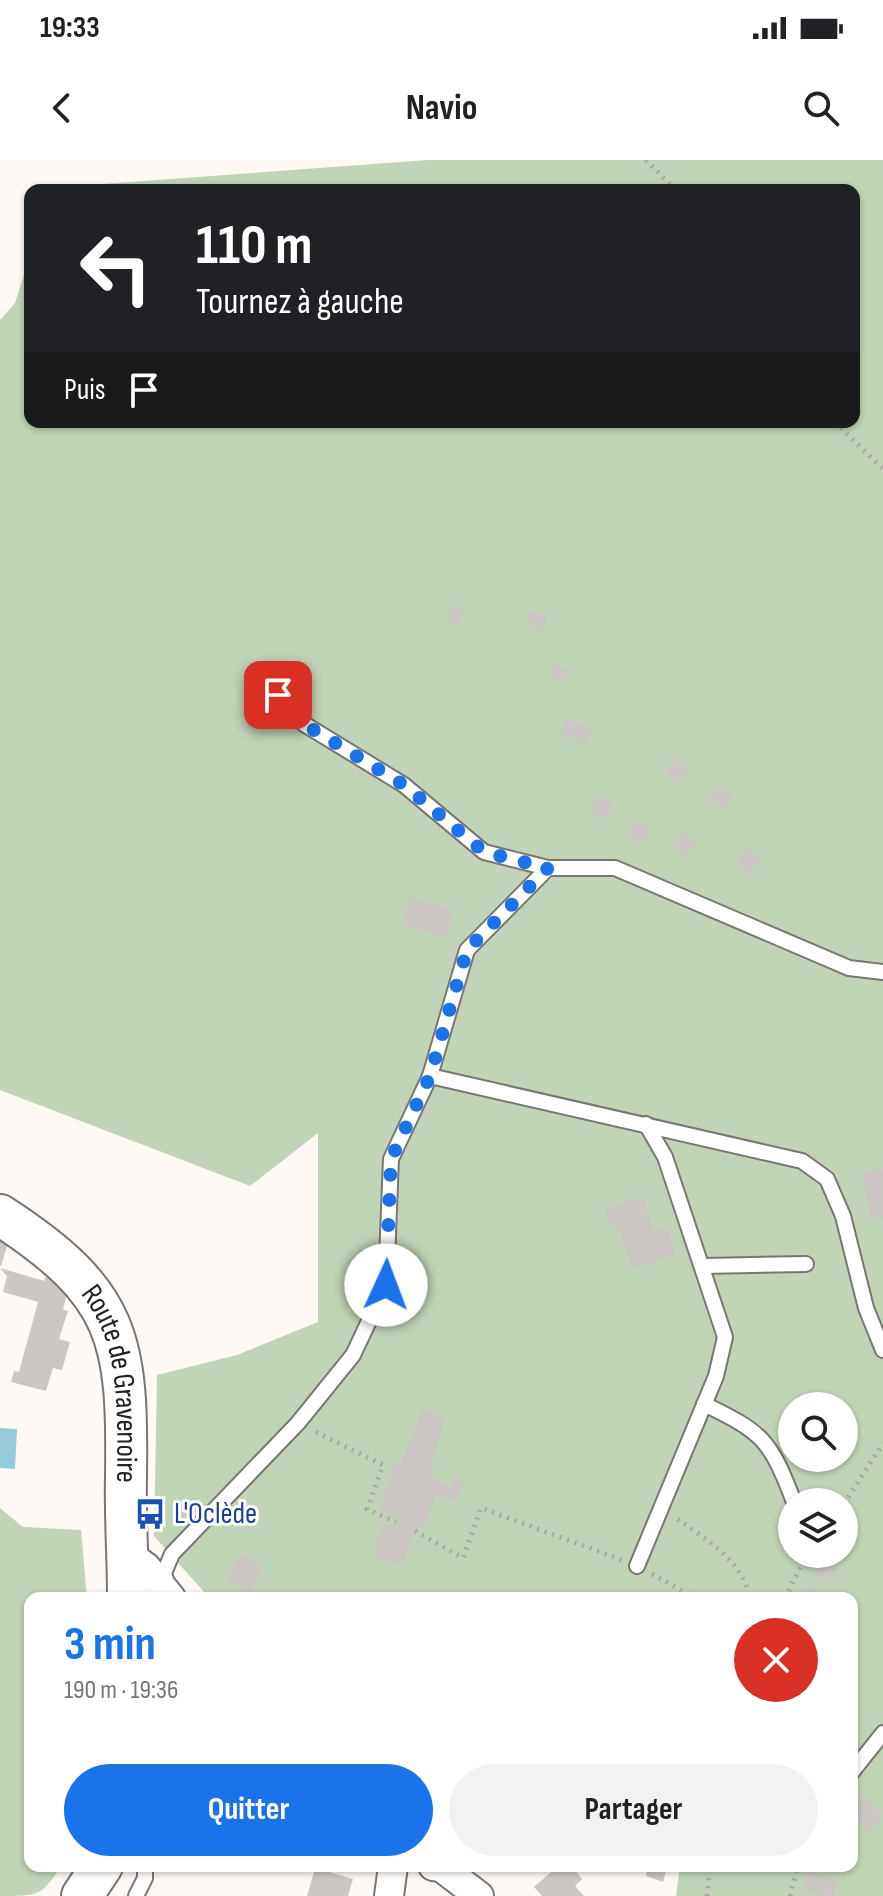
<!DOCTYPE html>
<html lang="fr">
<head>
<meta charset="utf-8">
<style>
  :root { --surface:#fff; --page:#f2f2f2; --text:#202124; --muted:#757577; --accent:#1a73e8 }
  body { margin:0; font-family:"Sofia Sans Condensed",sans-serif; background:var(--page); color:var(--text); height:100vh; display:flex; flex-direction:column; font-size:30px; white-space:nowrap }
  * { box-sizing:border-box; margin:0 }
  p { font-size:26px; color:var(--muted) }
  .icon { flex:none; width:44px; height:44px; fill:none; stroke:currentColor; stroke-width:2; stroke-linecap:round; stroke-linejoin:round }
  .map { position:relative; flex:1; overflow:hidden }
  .drawer { position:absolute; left:24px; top:1432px; width:834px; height:280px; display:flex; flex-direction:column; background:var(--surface); border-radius:16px; box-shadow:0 2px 6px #0004 }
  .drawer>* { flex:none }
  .hud { position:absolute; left:24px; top:24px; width:836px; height:244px; border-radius:16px; box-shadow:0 2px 6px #0004; background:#202124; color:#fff; overflow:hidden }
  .tools { position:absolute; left:778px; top:1232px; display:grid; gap:16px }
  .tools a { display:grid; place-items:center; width:80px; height:80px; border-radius:50%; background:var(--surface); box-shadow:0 2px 6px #0004; font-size:40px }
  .pin { position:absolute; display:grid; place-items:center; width:68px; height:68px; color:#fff; margin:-34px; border-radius:16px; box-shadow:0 4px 12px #0006 }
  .me { position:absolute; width:88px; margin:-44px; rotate:2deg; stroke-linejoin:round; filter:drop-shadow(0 0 6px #0008) }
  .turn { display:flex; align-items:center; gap:28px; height:168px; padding:0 40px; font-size:36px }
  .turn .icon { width:104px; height:104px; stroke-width:2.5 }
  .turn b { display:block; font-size:56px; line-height:68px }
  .then { display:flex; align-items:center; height:76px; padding:0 40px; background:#0003; gap:16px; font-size:30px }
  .round { display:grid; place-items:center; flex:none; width:84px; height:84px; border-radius:42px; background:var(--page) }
  .headline { display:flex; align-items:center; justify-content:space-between; height:136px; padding:0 40px }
  h1 { font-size:48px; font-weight:700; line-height:60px; color:var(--accent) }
  .cta { display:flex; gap:16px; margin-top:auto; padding:16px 40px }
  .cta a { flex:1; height:92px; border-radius:48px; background:var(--accent); color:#fff; font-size:32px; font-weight:700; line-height:92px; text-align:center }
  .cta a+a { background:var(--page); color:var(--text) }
  .status { display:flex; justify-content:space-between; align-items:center; height:56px; padding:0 40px; background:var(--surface); direction:ltr }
  .status svg { height:22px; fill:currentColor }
  header { display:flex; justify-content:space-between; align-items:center; height:104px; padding:0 40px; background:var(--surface); font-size:36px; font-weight:700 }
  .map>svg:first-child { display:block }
  .green { fill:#c1d4b7; fill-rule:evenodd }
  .water { fill:#93cbd9 }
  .building { fill:#ccc7c4 }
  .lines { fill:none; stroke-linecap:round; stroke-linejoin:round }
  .lane-casing { stroke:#7a7572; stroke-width:18 }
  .street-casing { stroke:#7a7572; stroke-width:32 }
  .secondary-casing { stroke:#7a7572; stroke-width:44 }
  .path { stroke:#aba6a4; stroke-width:5; stroke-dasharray:2 6; stroke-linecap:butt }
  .lane { stroke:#fff; stroke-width:14 }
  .street { stroke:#fff; stroke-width:28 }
  .secondary { stroke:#fff; stroke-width:40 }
  .route { stroke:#1a73e8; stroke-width:14; stroke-dasharray:0 25.2 }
  .labels { text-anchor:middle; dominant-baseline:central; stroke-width:6; stroke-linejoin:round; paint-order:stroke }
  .street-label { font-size:30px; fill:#252322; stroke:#fff }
  .transit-label { font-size:30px; fill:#164399; stroke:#fff; text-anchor:start }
</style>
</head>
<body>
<div class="status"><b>19:33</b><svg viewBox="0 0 49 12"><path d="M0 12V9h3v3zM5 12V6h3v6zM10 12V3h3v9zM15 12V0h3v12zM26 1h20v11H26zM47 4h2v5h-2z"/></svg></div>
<header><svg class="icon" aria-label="back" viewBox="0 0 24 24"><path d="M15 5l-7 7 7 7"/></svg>Navio<svg class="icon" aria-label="search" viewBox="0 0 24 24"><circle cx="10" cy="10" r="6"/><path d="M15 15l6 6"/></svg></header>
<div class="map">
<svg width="883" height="1736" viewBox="0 0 883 1736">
  <rect width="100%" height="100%" fill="#fff9f6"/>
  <!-- green -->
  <g class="green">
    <path d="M428,0h455v1736h-207l4,-30h172v-268h-637l-10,-5 -51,-57 3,-161 80,-20 81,-33v-189l-68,53 -250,-96v-770l15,-17 15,-47v166h824v-232h-770l5,-5zM792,1246h52v52h-52zM792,1342h52v52h-52z"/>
    <path d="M0,1348l23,19 58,3 6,68h-57v268h31c-19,30 -23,30 -61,30z"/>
  </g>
  <!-- water -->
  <path class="water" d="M0,1268l17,1 -2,40 -15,-1z"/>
  <!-- building -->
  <g class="building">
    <path d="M451,444l14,8 -8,13 -9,-5z"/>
    <path d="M531,450l17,8 -8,14 -10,-6 3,-5 -6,-3z"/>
    <path d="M556,504l16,9 -5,8 -6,-3 -2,4 -10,-6z"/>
    <path d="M567,558l25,12 -7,15 -26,-13z"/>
    <path d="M676,598l13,11 -11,14 -13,-10z"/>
    <path d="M718,624l16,11 -11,13 -15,-10z"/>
    <path d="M600,635l14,9 -9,15 -15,-9z"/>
    <path d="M637,660l14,10 -10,14 -15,-10z"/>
    <path d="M682,671l14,10 -11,16 -15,-11z"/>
    <path d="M745,688l15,8 -10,18 -14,-9z"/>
    <path d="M410,737l43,13 -8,28 -44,-13z"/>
    <path d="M883,1009v48l-13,2 -8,-47z"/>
    <path d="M642,1036l12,35 12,-4 10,27 -43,15 -15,-42 -7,2 -6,-20z"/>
    <path d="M0,1077l8,6 -7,23h-1z"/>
    <path d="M0,1108l44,13 4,-10 20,18 -5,21 5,1 -9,28 11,3 -8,28 -9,-2 -7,23 -35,-9 3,-11 5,1 19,-70 -35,-10 4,-16z"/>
    <path d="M423,1249l22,8 -16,59 22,11 4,-10 9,3 -8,22 -20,-7 -12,32 -7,-3 -15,42 -30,-11 11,-31 11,3 4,-10 -19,-7 16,-45 5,1z"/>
    <path d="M844,1365l14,7 -9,17 -5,-2z"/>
    <path d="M240,1393l23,12 -14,27 -23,-11z"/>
    <path d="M830,1402l8,5 -10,16 -14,-10 7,-10 5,3z"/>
    <path d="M807,1425l13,9 -3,4 -18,-2z"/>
    <path d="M861,1635l22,19 -13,18 -18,-16v-11z"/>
    <path d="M558,1706h14l10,13 -7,7 9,10h-42l-8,-9z"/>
    <path d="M648,1706l18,5 -3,11 -17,-6z"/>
    <path d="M315,1708l38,11 -5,17h-41z"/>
    <path d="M808,1711l30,9 -5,16 -31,-4z"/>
  </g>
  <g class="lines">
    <defs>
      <g id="lane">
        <path d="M278,535l26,29 100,61 80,67 64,16"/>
        <path d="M430,916l37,-126 81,-82h67l234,100 34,4"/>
        <path d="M703,1106l103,-2"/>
        <path d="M704,1244c60,29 66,36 90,98"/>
        <path d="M637,1406l79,-190 9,-39 -60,-180 -19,-33"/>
        <path d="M168,1426l-4,-13 8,-19 126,-131 55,-68 33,-70 5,-126 39,-83 372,85 25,18 16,37 23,92 17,42"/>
        <path d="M852,1612l31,-39"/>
        <path d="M136,1736l9,-18v-12"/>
      </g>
      <g id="street">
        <path d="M128,1394l18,13 25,31"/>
        <path d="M433,1706l8,1 38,29"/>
        <path d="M389,1736l4,-30"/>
      </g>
      <g id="secondary">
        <path id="s1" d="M0,1055c120,78 128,123 126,261 -1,41 2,81 2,122"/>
        <path d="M82,1736l20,-30"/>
      </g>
    </defs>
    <!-- lane casing -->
    <use href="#lane" class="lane-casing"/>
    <!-- street casing -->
    <use href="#street" class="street-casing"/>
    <!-- secondary casing -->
    <use href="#secondary" class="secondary-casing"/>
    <!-- path -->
    <g class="path">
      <path d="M646,0l30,30"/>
      <path d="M835,262l48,47"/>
      <path d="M316,1272l67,33 -16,44 29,13"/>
      <path d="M844,1344l39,-61"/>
      <path d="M678,1359c28,21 67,43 71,79"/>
      <path d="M415,1371l48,27 18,-50 141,52"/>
      <path d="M652,1414l43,24"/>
      <path d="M785,1438l22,-44"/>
      <path d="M707,1736l3,-30"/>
      <path d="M790,1736l8,-30"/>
    </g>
    <!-- lane -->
    <use href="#lane" class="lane"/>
    <!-- street -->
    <use href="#street" class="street"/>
    <!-- secondary -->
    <use href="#secondary" class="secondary"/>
  </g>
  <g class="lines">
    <!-- route -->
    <path class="route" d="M278,535l26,29 100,61 80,67 64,16 -81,82 -37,126 -39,83 -5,126"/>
  </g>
  <!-- icons -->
  <defs>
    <symbol id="bus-bare" viewBox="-9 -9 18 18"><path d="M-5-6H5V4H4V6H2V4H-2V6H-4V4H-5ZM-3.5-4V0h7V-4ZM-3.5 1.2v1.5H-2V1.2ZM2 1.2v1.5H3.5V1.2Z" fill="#1a4fb4" stroke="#fff" stroke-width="2.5" paint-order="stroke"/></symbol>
  </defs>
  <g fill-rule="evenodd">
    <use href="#bus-bare" x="128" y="1332" width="44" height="44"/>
  </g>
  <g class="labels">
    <!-- street labels -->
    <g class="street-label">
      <text stroke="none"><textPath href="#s1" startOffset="216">Route de Gravenoire</textPath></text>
    </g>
    <!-- transit labels -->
    <g class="transit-label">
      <text x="174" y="1354">L'Oclède</text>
    </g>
  </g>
</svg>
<div class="tools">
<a><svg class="icon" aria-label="search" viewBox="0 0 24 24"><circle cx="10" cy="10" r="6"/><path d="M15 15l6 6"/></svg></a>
<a><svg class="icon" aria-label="layers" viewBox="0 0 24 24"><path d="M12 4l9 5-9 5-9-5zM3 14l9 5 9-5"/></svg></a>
</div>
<div class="pin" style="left:278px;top:535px;background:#d93025"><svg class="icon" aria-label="arrive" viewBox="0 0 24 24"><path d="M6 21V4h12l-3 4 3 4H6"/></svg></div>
<svg class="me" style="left:386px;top:1125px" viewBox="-20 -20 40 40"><circle r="19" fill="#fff"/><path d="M0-13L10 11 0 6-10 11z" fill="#1a73e8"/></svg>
<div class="hud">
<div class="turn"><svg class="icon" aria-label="left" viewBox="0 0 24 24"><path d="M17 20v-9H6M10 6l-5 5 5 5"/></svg><div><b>110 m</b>Tournez à gauche</div></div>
<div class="then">Puis<svg class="icon" aria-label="arrive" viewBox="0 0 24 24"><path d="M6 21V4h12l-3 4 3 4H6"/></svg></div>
</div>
<section class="drawer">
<div class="headline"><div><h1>3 min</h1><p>190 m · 19:36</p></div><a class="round" style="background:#d93025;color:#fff"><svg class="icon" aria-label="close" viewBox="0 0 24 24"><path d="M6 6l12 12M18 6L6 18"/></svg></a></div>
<div class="cta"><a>Quitter</a><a>Partager</a></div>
</section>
</div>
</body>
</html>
